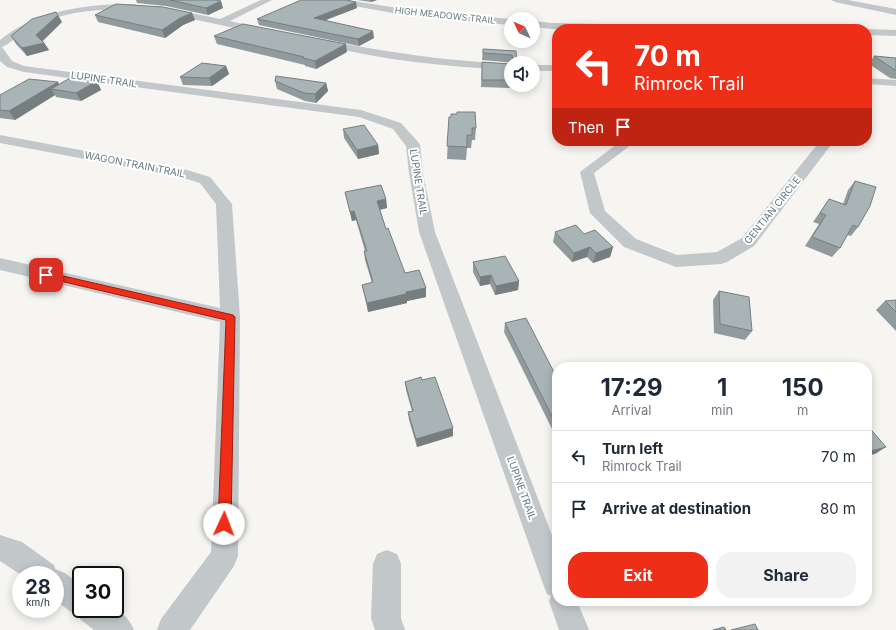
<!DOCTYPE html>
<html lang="en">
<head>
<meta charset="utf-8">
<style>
  :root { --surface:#fff; --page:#f2f2f3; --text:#1f2937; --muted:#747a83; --line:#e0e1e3; --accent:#ef2e18 }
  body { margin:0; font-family:Inter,sans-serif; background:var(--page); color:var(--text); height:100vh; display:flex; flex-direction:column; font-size:15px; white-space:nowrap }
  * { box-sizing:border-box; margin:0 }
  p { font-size:13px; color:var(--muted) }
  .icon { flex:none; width:22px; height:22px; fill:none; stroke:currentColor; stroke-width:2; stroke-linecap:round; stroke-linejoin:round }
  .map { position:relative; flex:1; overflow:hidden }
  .sheet { position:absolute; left:552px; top:362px; width:320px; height:244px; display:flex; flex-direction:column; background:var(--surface); border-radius:16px; box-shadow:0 2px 10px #0003 }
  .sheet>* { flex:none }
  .top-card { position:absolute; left:552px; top:24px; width:320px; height:122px; border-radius:16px; box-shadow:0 2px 10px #0003; background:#ef2e18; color:#fff; overflow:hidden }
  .needle { width:26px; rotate:314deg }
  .tools { position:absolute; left:504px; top:12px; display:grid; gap:8px }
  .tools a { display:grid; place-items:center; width:36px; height:36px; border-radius:50%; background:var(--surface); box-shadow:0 2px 10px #0003; font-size:20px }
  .speed { position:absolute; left:12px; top:566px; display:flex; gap:8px; font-size:20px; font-weight:700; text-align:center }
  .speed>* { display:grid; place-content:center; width:52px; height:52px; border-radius:50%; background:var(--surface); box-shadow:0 2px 10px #0003; line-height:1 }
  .speed small { font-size:10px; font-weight:400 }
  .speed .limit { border:2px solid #111; border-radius:6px; background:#fff; color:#111 }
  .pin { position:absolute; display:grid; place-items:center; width:34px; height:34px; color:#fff; margin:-17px; border-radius:8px; box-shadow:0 2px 6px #0006 }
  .me { position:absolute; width:44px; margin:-22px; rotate:2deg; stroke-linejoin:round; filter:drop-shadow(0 0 3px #0008) }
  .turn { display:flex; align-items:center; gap:14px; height:84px; padding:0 16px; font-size:18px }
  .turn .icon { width:52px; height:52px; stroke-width:2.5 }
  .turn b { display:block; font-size:28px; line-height:34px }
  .then { display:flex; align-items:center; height:38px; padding:0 16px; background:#0003; gap:8px; font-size:15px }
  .eta { display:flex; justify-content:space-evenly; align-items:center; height:68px; text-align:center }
  .eta b { font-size:24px; font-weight:700; line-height:28px }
  .primary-button { display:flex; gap:8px; margin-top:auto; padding:8px 16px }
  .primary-button a { flex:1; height:46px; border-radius:16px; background:var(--accent); color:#fff; font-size:16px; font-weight:700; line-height:46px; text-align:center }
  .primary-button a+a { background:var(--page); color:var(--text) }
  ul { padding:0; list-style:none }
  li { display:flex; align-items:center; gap:12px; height:52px; padding:0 16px; border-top:1px solid var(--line) }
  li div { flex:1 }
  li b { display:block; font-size:15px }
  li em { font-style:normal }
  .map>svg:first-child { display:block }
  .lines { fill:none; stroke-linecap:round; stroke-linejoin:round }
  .minor { fill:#c2c7ca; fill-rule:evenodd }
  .wall { fill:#919b9d }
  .shaded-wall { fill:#767e80 }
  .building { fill:#a9b4b7; stroke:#767e80 }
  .route { fill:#ef2e18; stroke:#9b1e10 }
  .labels { text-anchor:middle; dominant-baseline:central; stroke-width:4; stroke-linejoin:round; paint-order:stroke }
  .far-street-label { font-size:9px; fill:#627a85; stroke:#fff }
  .street-label { font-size:10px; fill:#627a85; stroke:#fff }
</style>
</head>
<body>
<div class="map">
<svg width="896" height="630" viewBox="0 0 896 630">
  <rect width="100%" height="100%" fill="#f6f5f1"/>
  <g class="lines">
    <!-- minor -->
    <g class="minor">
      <path d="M261,0h11l-42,21 36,8 2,2 -5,3 -95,-20 -4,-3 4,-3 52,11z"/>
      <path d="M328,0h19l57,9 107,10v6l-107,-10 -72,-13z"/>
      <path d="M831,0h17l48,9v6l-61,-13z"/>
      <path d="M118,4h17l4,3 -4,3c-35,-2 -71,1 -103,17 -11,5 -19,15 -30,20l10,14 12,5 337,44 40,13 17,19 2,3 3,28 12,59 122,316v53h20l12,29h-30l-10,-29 2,-5 -4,-2 -4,-10 -124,-352 -10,-59 -3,-27 -13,-17 -34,-12 -335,-45 -17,-5 -7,-6v-21c33,-27 76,-34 118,-36z"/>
      <path d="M533,21l19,2 152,3 5,3h-157l-19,-2z"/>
      <path d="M867,29l29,1v6l-29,-1z"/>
      <path d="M321,39c63,13 126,22 190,25v6c-65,-3 -131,-10 -193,-26l-2,-2z"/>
      <rect x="533" y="65" width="24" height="6"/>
      <path d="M867,78l29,2v6l-29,-2z"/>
      <path d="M0,135l187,35 23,7 22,27 8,113 -2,239 -4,10 -44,64h-33l4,-11 50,-67 9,-230 -220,-52v-12l220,50 -4,-104 -16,-21 -20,-6 -180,-34z"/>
      <path d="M621,141h15l-42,32 11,38 31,28 41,16 40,-3 25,-14 78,-97h14l-80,105 -27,16 -6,2 -45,3 -52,-20 -34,-34 -10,-41z"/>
      <path d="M0,535l22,7 32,23 1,4 10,4 16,12v24c24,0 42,-5 53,21h-40l-14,-11 -2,-4 -7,-3 -16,-12v-25h-34l-21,-14z"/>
      <path d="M387,550l10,4 4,10v54l4,12h-30l-4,-12 2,-54 4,-10z"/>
    </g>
  </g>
  <!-- wall -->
  <g class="wall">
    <path d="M136,0h79l8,8 -15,7 -42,-9 -29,-3z"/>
    <path d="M357,0h20l-6,2z"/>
    <path d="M357,8l-31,12 48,18 -15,8 -100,-21 -2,-6z"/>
    <path d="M192,13l3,7 -12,5 -18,13 -67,-16 -3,-7z"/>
    <path d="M62,22l-19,19 6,9 -22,6 -11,-12 -5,-8z"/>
    <path d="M214,36l133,16 -31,17 -11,-3v-1l-88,-21z"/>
    <path d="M483,49l33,2 1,12 -35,-3z"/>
    <path d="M874,56l22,2v21l-6,-1 -21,-14z"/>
    <path d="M482,62l29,2v21l-1,3 -29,-1z"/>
    <path d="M226,66l3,8 -17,12 -29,-1 -3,-8z"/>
    <path d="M97,81l4,9 -20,11 -25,-4 -1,-2 -40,25 -15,-2v-23l59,-11z"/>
    <path d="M275,81l51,2 2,8 -12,12 -11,-2 -28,-12z"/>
    <path d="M449,117l27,11 -1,12h-3l-1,8h-4l-1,12 -19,-1z"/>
    <path d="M343,129l35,16 1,9 -21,5 -14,-21z"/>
    <path d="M855,181l3,46 -7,9 -4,-1 -7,13 -8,9 -27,-11 14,-22 -6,-2 16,-23 14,5 5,-14z"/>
    <path d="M345,192l41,7 1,9 -7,2 6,19 19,44 21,24 -19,4v2l-39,9 -6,-27 10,-2 -7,-23 -1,-9h1l-9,-31 -4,1z"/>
    <path d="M555,232l29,2 29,13 -3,10 -17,6 -6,-6 -15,5 -19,-20z"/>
    <path d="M473,262l46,19 -1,9 -23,5 -5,-11 -10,2 -7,-14z"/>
    <path d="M719,291l33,40 -7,9 -31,-7 -1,-33z"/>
    <path d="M896,300v31l-20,-21 9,-9z"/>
    <path d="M505,323l52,55v55h-3l-50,-101z"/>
    <path d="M422,380l31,56 -36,11 -8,-27 -1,-8 4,-1 -6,-21 -1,-8z"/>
  </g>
  <!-- shaded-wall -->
  <g class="shaded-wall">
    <path d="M371,0h6l-6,2z"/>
    <path d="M221,1l2,7 -15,7 -2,-7z"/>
    <path d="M356,2l1,6 -42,16 -1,-6z"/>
    <path d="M192,13l3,7 -12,5 -18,13 -3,-8 18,-12z"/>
    <path d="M58,15l4,7 -21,20 -5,-7z"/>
    <path d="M373,31l1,7 -15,8 -1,-7z"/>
    <path d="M44,43l5,7 -22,6 -5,-8z"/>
    <path d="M346,44l1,8 -31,17 -1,-8z"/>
    <path d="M226,66l3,8 -17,12 -3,-8z"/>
    <path d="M97,81l4,9 -20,11 -5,-8z"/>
    <path d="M58,82l5,8 -12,-1 4,6 -40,25 -6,-9z"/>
    <path d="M326,83l2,8 -12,12 -1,-9z"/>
    <path d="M378,145l1,9 -21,5 -1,-9z"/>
    <path d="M386,199l1,9 -9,2 -1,-9z"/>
    <path d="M354,211l2,9 -4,1 -2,-9z"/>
    <path d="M590,247l-3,10 -15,5 2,-9z"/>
    <path d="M613,247l-3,10 -17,6 3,-10z"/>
    <path d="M491,275l-1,9 -10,2v-9z"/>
    <path d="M519,281l-1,9 -23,5 1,-9z"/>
    <path d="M426,288v9l-19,4v2l-39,9 -1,-9 39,-11z"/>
    <path d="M557,425v8h-3l3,-7z"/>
    <path d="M453,428v8l-36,11 -1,-8z"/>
    <path d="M886,447l-11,7 -8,2v-4z"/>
  </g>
  <!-- building -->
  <g class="building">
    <path d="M170,0h45l6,1 -15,7z"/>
    <path d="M301,0h45l10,2 -42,16 59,13 -15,8 -101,-20z"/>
    <path d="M116,4l47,3 29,6 -12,5 -18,12 -67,-15z"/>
    <path d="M56,12l2,3 -22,20 8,8 -22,5 -11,-12 21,-17z"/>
    <path d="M243,24l103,20 -31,17 -12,-3 1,-1 -90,-21z"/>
    <path d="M483,49l33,2 1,12h-4l-1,-8 -29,-2z"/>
    <path d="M874,56l22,2v12h-1z"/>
    <path d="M482,62l29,2v16h-29z"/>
    <path d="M202,63l24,3 -17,12 -29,-1z"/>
    <path d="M276,76l50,7 -11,11 -11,-1 -29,-12z"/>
    <path d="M70,78l27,3 -21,12 -25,-4z"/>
    <path d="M29,79l29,3 -49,29 -9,-1v-15z"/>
    <path d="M457,112h18l1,16h-4v7h-5v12l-20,-1 2,-29h2v-3h6z"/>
    <path d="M364,125l14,20 -21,5 -14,-21z"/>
    <path d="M855,181l21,6 -6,19 -12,21 -5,-2 -13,23 -28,-11 14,-22 -6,-2 9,-14 17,6z"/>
    <path d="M381,185l5,14 -9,2 9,28 2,-1 17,45 14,-3 7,18 -20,4v2l-39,9 -5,-18 11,-3 -9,-31h3l-13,-40 -4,1 -5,-20z"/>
    <path d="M576,225l8,9 11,-4 18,17 -17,6 -6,-6 -16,6 -19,-21z"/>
    <path d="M505,256l14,25 -23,5 -5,-11 -11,2 -7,-15z"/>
    <path d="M719,291l30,6 3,34 -32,-7z"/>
    <path d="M896,300v12l-11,-11z"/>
    <path d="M526,318l31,60v48l-52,-103z"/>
    <path d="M421,377l1,3 13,-3 18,51 -37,11 -8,-27 5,-1 -8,-29z"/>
    <path d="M867,425l19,22 -19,5z"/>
    <path d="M755,624l3,6h-27z"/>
    <path d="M724,627l2,3h-13z"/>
  </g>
  <!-- route -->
  <path class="route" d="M46,272l187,43 2,2 -4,207 -2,5 -5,2 -4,-2 -2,-5 8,-204 -183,-43 -1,-2 1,-2z"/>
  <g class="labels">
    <!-- far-street labels -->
    <g class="far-street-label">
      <text transform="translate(445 15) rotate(6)">HIGH MEADOWS TRAIL</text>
    </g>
    <!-- street labels -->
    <g class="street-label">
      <text transform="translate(104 79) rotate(8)">LUPINE TRAIL</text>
      <text transform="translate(135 164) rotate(11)">WAGON TRAIN TRAIL</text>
      <text transform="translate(419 182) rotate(81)">LUPINE TRAIL</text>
      <text transform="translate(772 210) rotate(-51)">GENTIAN CIRCLE</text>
      <text transform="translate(522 488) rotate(70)">LUPINE TRAIL</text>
    </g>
  </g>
</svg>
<div class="tools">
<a><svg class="needle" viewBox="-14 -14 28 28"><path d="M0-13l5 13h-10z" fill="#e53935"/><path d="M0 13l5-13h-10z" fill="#747a83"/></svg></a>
<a><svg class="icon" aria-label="sound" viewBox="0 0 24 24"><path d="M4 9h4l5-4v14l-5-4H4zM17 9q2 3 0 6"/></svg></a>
</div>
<div class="speed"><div>28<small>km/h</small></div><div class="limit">30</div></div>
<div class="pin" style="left:46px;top:275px;background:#d93025"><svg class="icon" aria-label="arrive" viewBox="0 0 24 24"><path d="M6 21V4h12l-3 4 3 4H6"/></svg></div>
<svg class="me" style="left:224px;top:524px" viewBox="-20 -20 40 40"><circle r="19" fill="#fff"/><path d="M0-13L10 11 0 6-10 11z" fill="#ef2e18"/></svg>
<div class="top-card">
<div class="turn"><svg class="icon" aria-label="left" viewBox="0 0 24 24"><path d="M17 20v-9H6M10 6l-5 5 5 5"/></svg><div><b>70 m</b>Rimrock Trail</div></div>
<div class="then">Then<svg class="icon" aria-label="arrive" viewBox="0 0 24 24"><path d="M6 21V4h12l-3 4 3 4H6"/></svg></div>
</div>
<section class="sheet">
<div class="eta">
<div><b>17:29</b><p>Arrival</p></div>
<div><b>1</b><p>min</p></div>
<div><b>150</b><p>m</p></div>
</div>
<ul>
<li><svg class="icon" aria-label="left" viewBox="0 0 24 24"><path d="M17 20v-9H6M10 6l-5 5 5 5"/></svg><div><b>Turn left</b><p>Rimrock Trail</p></div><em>70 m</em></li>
<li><svg class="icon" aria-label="arrive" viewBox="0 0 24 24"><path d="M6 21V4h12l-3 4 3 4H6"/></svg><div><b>Arrive at destination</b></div><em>80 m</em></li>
</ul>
<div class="primary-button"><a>Exit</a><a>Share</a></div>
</section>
</div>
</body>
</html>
